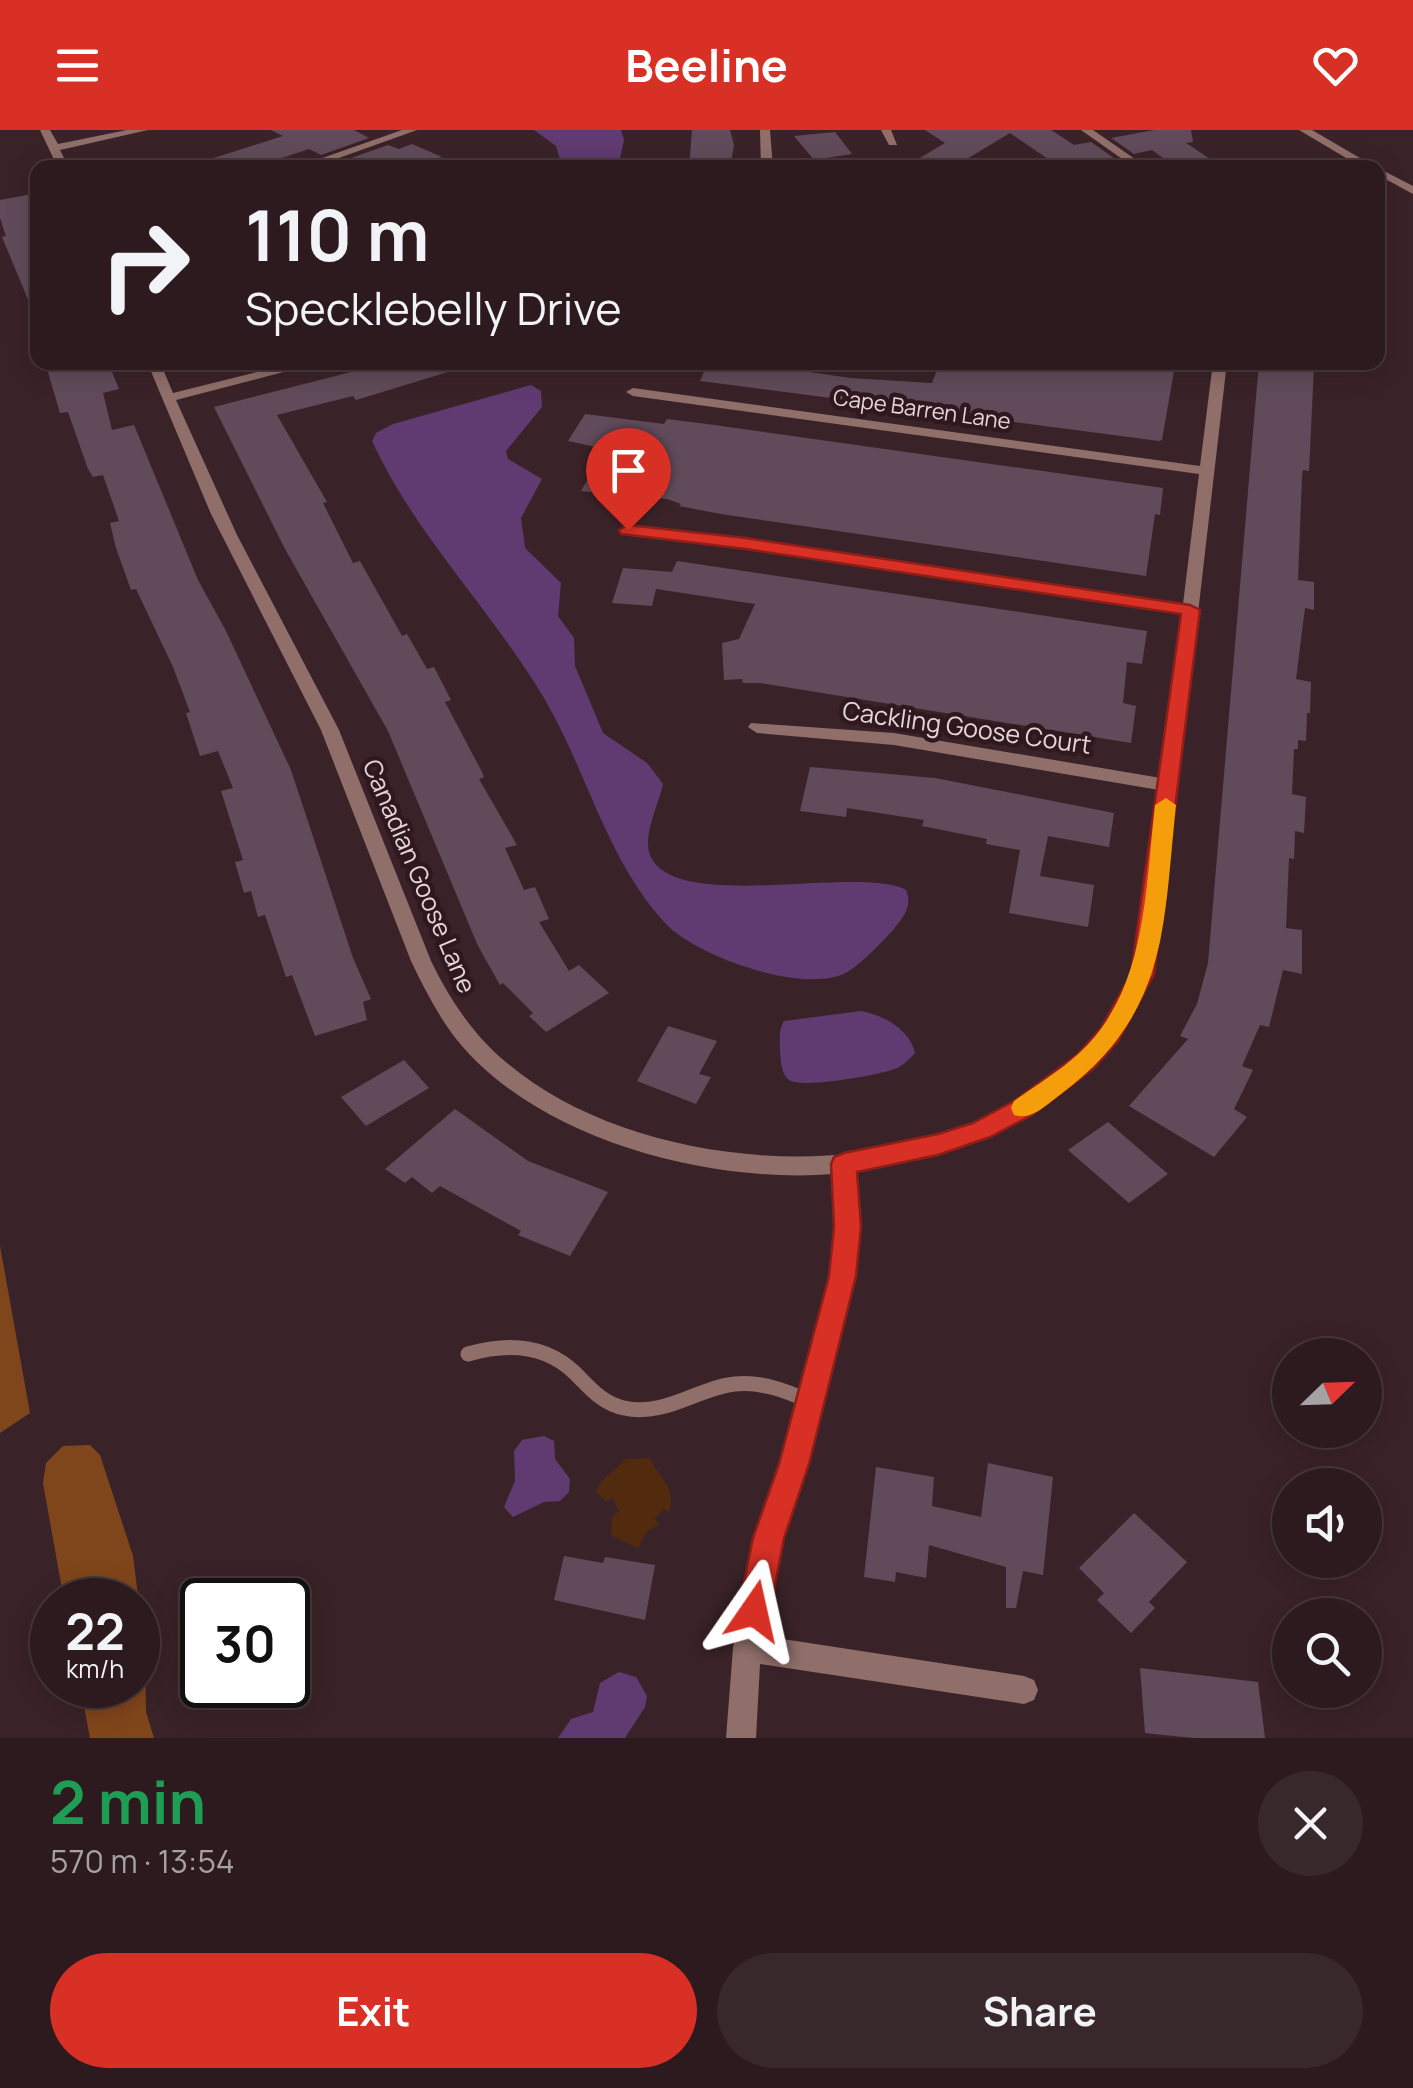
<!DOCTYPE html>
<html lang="en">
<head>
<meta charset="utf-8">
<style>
  :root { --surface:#2c1a1e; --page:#38272b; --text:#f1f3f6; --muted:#a6a1a4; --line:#48383c; --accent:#d93025 }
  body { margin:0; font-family:Manrope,sans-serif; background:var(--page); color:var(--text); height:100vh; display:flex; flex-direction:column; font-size:38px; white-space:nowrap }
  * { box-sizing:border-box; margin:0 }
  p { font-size:32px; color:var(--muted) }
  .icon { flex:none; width:55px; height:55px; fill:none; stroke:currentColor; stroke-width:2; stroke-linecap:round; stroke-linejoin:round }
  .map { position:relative; height:1608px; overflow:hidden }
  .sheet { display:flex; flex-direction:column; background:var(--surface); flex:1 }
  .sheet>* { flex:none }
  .banner { position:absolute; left:30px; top:30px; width:1355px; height:210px; border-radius:20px; box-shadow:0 5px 25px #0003,0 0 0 2px var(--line); background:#2c1a1e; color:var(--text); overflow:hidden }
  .needle { width:65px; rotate:67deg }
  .tools { position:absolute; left:1272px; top:1208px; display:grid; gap:20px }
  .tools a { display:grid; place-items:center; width:110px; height:110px; border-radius:50%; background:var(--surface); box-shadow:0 5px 25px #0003,0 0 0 2px var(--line); font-size:50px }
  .speed { position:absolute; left:30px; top:1448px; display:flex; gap:20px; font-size:50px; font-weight:700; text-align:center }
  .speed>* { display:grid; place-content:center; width:130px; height:130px; border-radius:50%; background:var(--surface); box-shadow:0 5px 25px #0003,0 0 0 2px var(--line); line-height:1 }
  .speed small { font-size:25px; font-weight:400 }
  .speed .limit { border:5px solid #111; border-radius:15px; background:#fff; color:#111 }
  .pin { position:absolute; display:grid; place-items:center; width:85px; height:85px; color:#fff; margin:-102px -42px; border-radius:50% 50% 50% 0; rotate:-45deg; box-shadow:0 0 10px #0007 }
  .pin .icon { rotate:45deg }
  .me { position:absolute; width:110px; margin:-55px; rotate:11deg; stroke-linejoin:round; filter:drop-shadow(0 0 8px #0008) }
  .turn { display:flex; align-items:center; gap:35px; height:210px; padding:0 50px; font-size:45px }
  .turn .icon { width:130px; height:130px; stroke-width:2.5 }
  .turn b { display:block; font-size:70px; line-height:85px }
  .round { display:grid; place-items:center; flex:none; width:105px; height:105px; border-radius:52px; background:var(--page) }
  .head { display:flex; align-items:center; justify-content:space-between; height:170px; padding:0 50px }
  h1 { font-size:60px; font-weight:700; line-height:75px; color:#1e9e55 }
  .button { display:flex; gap:20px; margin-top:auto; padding:20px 50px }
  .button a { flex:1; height:115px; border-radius:60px; background:var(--accent); color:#fff; font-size:40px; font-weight:700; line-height:115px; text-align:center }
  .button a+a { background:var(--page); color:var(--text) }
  header { display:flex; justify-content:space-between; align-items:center; height:130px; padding:0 50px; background:var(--accent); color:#fff; font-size:45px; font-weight:700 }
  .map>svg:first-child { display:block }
  .green { fill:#522b0e }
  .forest { fill:#80461b }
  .water { fill:#603b71 }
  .building { fill:#614b5a }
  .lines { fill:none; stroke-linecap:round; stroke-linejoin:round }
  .service { stroke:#906f6a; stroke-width:15 }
  .minor { fill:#906f6a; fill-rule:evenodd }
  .route { fill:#d93025; stroke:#8d1f18; stroke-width:2.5 }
  .slow { fill:#f59e0b }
  .labels { text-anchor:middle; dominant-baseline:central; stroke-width:9; stroke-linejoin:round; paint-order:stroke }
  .far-street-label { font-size:22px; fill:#e6d6d9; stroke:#2f191f }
  .street-label { font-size:25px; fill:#e6d6d9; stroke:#2f191f }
</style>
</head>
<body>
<header><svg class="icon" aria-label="menu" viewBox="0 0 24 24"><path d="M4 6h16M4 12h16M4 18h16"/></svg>Beeline<svg class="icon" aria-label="heart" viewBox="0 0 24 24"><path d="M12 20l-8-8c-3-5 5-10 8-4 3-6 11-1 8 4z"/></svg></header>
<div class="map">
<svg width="1413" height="1608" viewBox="0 0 1413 1608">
  <rect width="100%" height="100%" fill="#3a2328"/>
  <!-- green -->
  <path class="green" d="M650,1328c9,21 27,29 19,54l-6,-3 -8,10 4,5 -13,8 -8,16 -27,-13 1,-19 7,-4 -6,-14 -7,3 -10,-9c6,-17 19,-19 29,-33z"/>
  <!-- forest -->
  <g class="forest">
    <path d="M0,1116l30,167 -30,20z"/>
    <path d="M90,1315l10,10 33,101 12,95 1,61 8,26h-64l-10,-53h58v-85h-74l-21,-117 3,-20 17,-17z"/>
  </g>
  <!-- water -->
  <g class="water">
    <path d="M534,0h87l3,10 -6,27h-56l-6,-21z"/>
    <path d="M531,255l10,6 1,16 -36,44 2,8 34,20 -21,39 4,30 36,35 -3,33 16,22 1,28 28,67 44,30 16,21c-4,19 -19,49 -14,68 18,64 211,12 257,38 7,17 -3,27 -13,40 -12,13 -29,31 -44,41 -41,26 -153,-15 -183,-47 -59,-63 -79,-153 -122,-226 -53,-89 -129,-163 -172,-257l4,-8 17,-9z"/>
    <path d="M861,881c23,4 49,19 54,42 -5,5 -11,12 -18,15 -15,7 -95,21 -108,12 -8,-6 -8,-19 -9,-29 0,-11 -2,-20 4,-30z"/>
    <path d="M544,1306l10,5 1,18 15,20 -1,13 -9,9 -16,1 -31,15 -9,-10 11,-26 -1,-30 8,-11z"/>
    <path d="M619,1542l17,5 11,19 -2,11 -20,31h-67l13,-19 22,-7 7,-29z"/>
  </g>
  <!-- building -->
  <g class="building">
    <path d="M271,0h83l15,8 -48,17 -12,-6 -57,19h-53l-1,-5 85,-27z"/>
    <path d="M692,0h38l4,15 -4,23h-41z"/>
    <path d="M925,0h126l23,15 17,-3 23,16 -19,4 9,6h-43l-51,-35 -58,35h-49l42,-25z"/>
    <path d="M1154,0h37l2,12 -7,1 30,20 -39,5 -25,-18 -18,4 -23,-16z"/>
    <path d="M835,2l17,22 -38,6 -20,-24z"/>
    <path d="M412,14l30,13 -12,4 12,7h-95l-10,-5 51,-18 11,4z"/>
    <path d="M38,63v128h-1l-35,-84 4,-1 -6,-18v-18z"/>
    <path d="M45,232h63l11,27 -16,4 9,37 22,-5 64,155 28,51 65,139 62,188 18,41 -8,3 4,18 -52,16 -23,-61 -6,2 -21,-62 -7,2 -7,-26 -7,2 -9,-31 8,-2 -22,-69 12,-3 -15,-37 -18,5 -14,-43 4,-1 -17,-45 -37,-78 -5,1 -15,-42 -6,-25 9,-2 -16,-46 -10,2 -5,-8 -20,-57 -8,1z"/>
    <path d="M390,232h70l1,6 -105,32 -3,-4 -76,19 50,87 -4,1 30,60 7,-2 42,75 5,-2 20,35 7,-2 17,33 -6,2 37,70 2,5 -5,2 38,66 -12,3 19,42 11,-3 14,32 -10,3 30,49 10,-6 30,28 -63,39 -17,-16 4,-3 -30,-30 -3,2 -22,-39 -90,-215 -103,-182 -71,-142z"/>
    <path d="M708,232h62l-2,4 83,12 81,5 8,-21h183l51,9 -12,69 -3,1 -459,-60z"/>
    <path d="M1259,232l55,4 -5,105 -6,-1 -1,6 -4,104 16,2v28l-9,-2 -9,71 15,3 -1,31h-3l-1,28 -8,-1v9h-4l-2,45 14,3 -2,36 -9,-2 -1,28 -5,-1 -3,70 16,2v44l-19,-4 -14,57 -9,-2 -18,41 11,4 -19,39 13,8 -33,40 -85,-51 59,-67 -8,-3 17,-32 11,-41z"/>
    <path d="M585,284l79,10 3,-5 40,5 456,64 -3,27 -5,-1 -9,62 -425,-62 -42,-8 2,-2 -14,-5 -86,-8 25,-42 -38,-8z"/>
    <path d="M677,431l470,70 -5,33 -15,-2 -4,41 13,3 -5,37 -370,-60h-18l-1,-4 -18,1 -2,-37 17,-4 16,-35 -99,-15 -4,17 -40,-3 11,-35 49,4z"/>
    <path d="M810,637l125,11 179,35 -5,34 -61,-11 -8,40 54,9 -6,42 -79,-14 11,-63 -34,-6 1,-5 -65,-13 2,-6 -77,-12 -1,9 -46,-6z"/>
    <path d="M668,896l49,15 -18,33 12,3 -15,27 -59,-23z"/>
    <path d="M404,930l25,28 -63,38 -25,-29z"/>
    <path d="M455,979l73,52 80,31 -38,64 -52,-21 3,-4 -81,-45 -8,7 -20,-16 -7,6 -20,-14z"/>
    <path d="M1108,992l60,52 -39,29 -61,-53z"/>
    <path d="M988,1333l65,14 -10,98 -20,-4 -7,37h-10v-41l-77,-22 -3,33 -30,-6 -1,10 -31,-5 12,-110 58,10 -2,29 49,11z"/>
    <path d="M1134,1383l53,49 -38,40 6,6 -24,25 -34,-33 7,-7 -25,-25z"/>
    <path d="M564,1426l39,7 2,-6 50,8 -10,55 -91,-20z"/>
    <path d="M1140,1538l118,14 7,56h-72l-48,-5z"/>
  </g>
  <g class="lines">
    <!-- service -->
    <path class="service" d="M468,1224c38,-11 77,-10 107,19 15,15 28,31 49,35 41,9 73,-20 111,-24 26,-3 51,7 74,17"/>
    <!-- minor -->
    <g class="minor">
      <path d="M40,0h10l8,14 69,-14h21l-88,20 9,18h-11z"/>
      <path d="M402,0h15l-106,38h-17z"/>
      <path d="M760,0h10l3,38h-12z"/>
      <path d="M881,0h10l6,15h-8z"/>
      <path d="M1081,0h12l55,38h-13z"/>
      <path d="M1299,0h13l65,38h-14z"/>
      <path d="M1378,38l35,18v8l-35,-19z"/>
      <path d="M147,232h13l13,31 124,-31h25l-146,38 61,135 102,195 92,231c19,39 42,74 76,102 153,130 493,135 605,-53 39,-65 38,-148 47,-220l-265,-45 -137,-12 -9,-6 3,-4 143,10 267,45 21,-164 -436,-66 -119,-13 -8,-5 8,-5 119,13 437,66 16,-130 -566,-78 -7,-4 7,-4 567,78 13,-104h14l-67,580c-47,150 -156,206 -304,229l4,56 -5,49 -48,188 -24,74 -20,98 261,40 10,4 4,10 -4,10 -10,4 -264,-40 -4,74h-30l7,-90 22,-110 26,-74 50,-188 5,-49 -3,-53c-124,10 -295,-34 -376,-134 -19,-24 -33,-52 -46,-79l-90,-231 -110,-216z"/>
    </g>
  </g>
  <!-- route -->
  <path class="route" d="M628,395l118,13 444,67 10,5 -46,364 -36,67 -24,27 -62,47 -42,22 -52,18 -81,17 4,55 -5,49 -47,188 -25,74 -14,73 -5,11 -11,5 -11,-5 -5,-11 15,-73 26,-74 50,-188 5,-49 -3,-63 3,-7 10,-4 94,-19 35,-11 41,-22 63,-46 24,-27 30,-54 50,-360 -435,-65 -125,-15 -2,-4z"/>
  <!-- slow -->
  <path class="slow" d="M1166,668l10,7c-13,122 -7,208 -115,289 -14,10 -29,27 -47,21l-3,-7 3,-7c21,-15 44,-29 63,-46 70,-62 68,-164 78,-250z"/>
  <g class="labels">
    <!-- far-street labels -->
    <g class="far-street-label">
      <text transform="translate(922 279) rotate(8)">Cape Barren Lane</text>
    </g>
    <!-- street labels -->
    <g class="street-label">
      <text transform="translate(967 597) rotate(8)">Cackling Goose Court</text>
      <text transform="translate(420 746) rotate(67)">Canadian Goose Lane</text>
    </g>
  </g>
</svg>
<div class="tools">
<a><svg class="needle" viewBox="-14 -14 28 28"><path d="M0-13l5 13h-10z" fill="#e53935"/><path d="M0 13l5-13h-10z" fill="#a6a1a4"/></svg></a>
<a><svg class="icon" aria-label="sound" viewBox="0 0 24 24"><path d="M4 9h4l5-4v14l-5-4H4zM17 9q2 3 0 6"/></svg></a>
<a><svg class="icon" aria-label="search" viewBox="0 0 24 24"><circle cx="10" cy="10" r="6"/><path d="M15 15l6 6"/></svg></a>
</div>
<div class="speed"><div>22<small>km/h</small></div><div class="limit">30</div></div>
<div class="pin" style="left:628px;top:400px;background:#d93025"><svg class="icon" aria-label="arrive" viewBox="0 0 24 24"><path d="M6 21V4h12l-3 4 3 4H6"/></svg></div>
<svg class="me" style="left:754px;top:1481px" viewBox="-20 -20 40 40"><path d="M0-17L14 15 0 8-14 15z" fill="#d93025" stroke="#fff" stroke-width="4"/></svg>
<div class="banner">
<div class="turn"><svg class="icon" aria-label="right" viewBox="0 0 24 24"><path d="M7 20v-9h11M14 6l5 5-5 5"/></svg><div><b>110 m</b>Specklebelly Drive</div></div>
</div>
</div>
<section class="sheet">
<div class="head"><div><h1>2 min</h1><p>570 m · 13:54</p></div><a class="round"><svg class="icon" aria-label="close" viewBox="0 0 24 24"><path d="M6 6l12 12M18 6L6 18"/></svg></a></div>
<div class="button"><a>Exit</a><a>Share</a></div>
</section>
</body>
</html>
